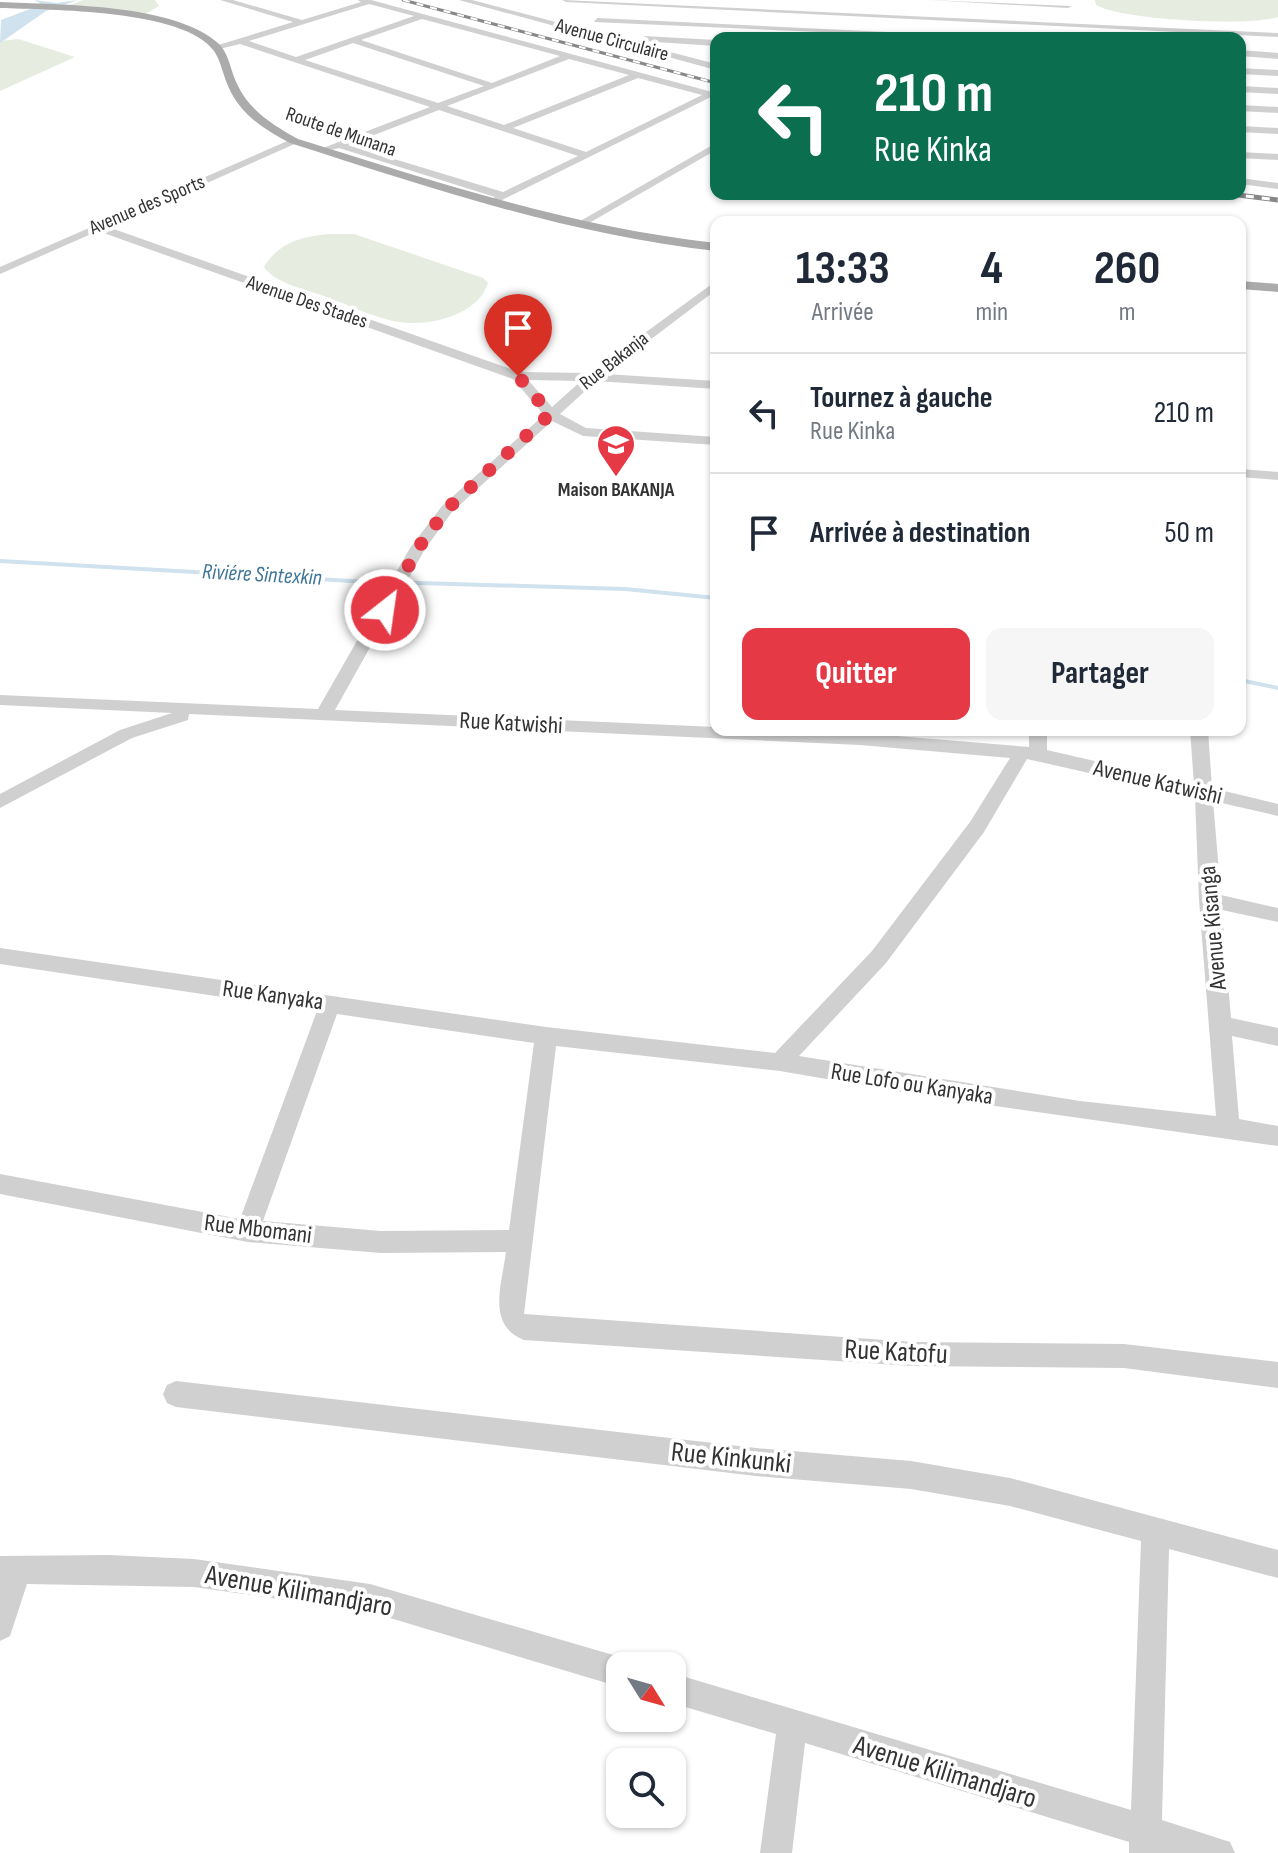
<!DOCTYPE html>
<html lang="fr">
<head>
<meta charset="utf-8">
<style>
  :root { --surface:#fff; --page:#f6f6f7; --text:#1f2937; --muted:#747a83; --line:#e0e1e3; --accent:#e63946 }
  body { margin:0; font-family:"Sofia Sans Condensed",sans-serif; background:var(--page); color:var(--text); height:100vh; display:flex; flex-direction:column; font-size:30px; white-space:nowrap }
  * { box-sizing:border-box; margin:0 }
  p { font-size:26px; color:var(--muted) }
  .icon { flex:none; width:44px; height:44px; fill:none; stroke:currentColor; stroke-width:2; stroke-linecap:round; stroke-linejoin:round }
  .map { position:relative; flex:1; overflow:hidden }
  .panel { position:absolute; left:710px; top:216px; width:536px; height:520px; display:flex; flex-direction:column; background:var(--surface); border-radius:16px; box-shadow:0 2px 6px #0004 }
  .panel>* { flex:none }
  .top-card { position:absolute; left:710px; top:32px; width:536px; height:168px; border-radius:16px; box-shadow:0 2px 6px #0004; background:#0b6e4f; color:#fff; overflow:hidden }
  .needle { width:52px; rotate:127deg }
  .tools { position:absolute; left:606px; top:1652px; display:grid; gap:16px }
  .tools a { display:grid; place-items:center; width:80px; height:80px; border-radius:16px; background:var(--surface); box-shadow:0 2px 6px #0004; font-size:40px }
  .pin { position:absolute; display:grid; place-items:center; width:68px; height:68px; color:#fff; margin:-82px -34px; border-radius:50% 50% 50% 0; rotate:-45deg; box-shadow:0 0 8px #0007 }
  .pin .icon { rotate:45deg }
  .me { position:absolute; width:88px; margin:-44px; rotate:30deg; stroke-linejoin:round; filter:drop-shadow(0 0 6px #0008) }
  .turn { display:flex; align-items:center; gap:28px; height:168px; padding:0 32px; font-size:36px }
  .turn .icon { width:104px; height:104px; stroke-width:2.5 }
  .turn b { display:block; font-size:56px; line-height:68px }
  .eta { display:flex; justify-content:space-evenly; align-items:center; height:136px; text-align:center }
  .eta b { font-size:48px; font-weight:700; line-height:56px }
  .button { display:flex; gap:16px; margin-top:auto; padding:16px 32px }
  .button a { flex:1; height:92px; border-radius:16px; background:var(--accent); color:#fff; font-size:32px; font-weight:700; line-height:92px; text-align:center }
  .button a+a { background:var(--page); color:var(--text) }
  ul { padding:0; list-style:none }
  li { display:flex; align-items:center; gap:24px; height:120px; padding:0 32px; border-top:2px solid var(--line) }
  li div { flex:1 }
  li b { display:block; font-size:30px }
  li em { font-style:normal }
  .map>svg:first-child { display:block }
  .green { fill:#e6ecdf }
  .water { fill:#cfe2ee }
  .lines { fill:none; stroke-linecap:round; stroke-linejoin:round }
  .stream { stroke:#cfe2ee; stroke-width:4 }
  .minor { fill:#d0d0d0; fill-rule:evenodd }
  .major { fill:#ababab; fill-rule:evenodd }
  .rail-far1-casing { stroke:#888; stroke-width:3 }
  .rail-casing { stroke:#888; stroke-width:5 }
  .rail-far1 { stroke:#fff; stroke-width:2; stroke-dasharray:7; stroke-linecap:butt }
  .rail { stroke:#fff; stroke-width:3; stroke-dasharray:8; stroke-linecap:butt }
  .route { stroke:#e63946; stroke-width:14; stroke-dasharray:0 25.2 }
  .labels { text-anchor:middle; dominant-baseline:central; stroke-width:8; stroke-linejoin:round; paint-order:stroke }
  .far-street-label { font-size:20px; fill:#333; stroke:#fff }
  .far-poi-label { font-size:20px; font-weight:bold; fill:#333; stroke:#fff }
  .far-water-label { font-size:22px; font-style:italic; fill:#3f7597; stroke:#fff }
  .street-label { font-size:24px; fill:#333; stroke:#fff }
  .near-street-label { font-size:28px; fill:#333; stroke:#fff }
</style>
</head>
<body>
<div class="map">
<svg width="1278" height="1853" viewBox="0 0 1278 1853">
  <rect width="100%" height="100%" fill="#fff"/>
  <!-- green -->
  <g class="green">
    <path d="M83,0h72l4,6 -15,9 -79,-8z"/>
    <path d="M1095,0h183v17c-28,10 -156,3 -182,-12z"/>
    <path d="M18,39l57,18 -75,34v-50z"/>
    <path d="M331,234h23l129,44 5,5c-11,34 -63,45 -95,38 -23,-5 -47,-17 -69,-25 -19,-7 -48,-12 -60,-29 15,-25 39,-31 67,-33z"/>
  </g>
  <!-- water -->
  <path class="water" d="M34,0l23,3 21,-3 -32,11 -46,32 1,-23 37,-14 2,-3z"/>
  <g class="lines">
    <!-- stream -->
    <g class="stream">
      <path d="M0,561l352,20 273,8 91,9"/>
      <path d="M1240,680l38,8"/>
    </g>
    <!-- minor -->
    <g class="minor">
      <path d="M220,0h13l69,20 59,-18 -3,-2h13l345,93v6l-5,-2 -217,107 -5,-3 6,-4 -156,-49 -16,4v-4l107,-41 -190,-63 -25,6v-4l78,-24zM369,4l45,12 -118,41 -47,-16zM422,19l138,37 -68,27 -131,-43zM353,43l131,43 -46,17 -133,-43zM569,59l60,16 -125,50 -57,-19zM638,78l64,17 -116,57 -73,-24zM439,110l139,46 -75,36 -155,-47z"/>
      <path d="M459,0h13l244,64v6z"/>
      <path d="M562,0l716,33v4l-712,-35z"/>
      <path d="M928,0l144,6 -4,2z"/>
      <path d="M597,18l354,17 4,3 -361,-16z"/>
      <path d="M644,36l72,4v6l-75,-5z"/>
      <path d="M1240,50l38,3v6l-38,-3z"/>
      <path d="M1240,68l38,2v6l-38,-2z"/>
      <path d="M1240,86l38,2v6l-38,-2z"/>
      <path d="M1240,105l38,2v6l-38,-2z"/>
      <path d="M1240,126l38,2v6l-38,-2z"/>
      <path d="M294,138l3,5 -189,84 411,145 71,1 126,-92v9l-111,84 111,7v8l-120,-8 -36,33 26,14 130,9v8l-133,-9 -31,-15 -100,91 -27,37 -90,161 381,17v3l144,3 169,14v-17h18v20l147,34 -4,-54h18l4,58 66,16v12l-65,-15 8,94 57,13v14l-56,-12 9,108 47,10v18l-46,-10 7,83 39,7v20l-353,-50 -145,-25 -224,-25 -32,268 389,28 211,2 154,18v26l-154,-20 -211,-2 -389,-26c-38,-15 -22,-56 -18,-88l-125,1 -133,-11 -248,-48v-20l240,45 77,-208 -317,-47v-16l546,79 229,26 97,-102 98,-129 40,-64 -150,-13 -671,-31 -1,6 -56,18 -132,70v-14l120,-64 52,-17 -172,-8v-10l318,14 92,-161 32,-42 102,-91 -31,-36 -415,-148 -98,43v-7zM528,380l53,1 -29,26zM1027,759l168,38 4,103 17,216 -136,-15 -281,-45 87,-93 98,-131zM337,1014l197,29 -25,187 -128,1 -118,-10z"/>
      <path d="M716,143v7l-132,76 -9,-2z"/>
      <path d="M1240,152l38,2v6l-38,-2z"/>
      <path d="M1240,178l38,5v6l-38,-5z"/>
      <path d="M1240,469l38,3v8l-38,-3z"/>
      <path d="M176,1381l580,67 155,13 99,17 268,72v28l-109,-29 -7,271 68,22 5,11h-106v-11l-324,-99 -13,110h-32l16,-119 -104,-31v-30l459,137 10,-269 -131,-35 -99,-17 -155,-13 -580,-69 -9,-4 -4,-9 4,-9z"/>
      <path d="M109,1555l85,4 176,25 250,73 11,4 1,5h-12v21l-250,-75 -176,-25 -167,-3 -17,52 -10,5v-85z"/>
    </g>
    <!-- major -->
    <g class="major">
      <path d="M0,2c58,3 175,1 219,42 8,8 11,21 15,33 12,31 35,46 64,62 138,43 274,88 418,104v8c-147,-16 -285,-63 -426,-108 -27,-14 -50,-29 -62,-57 -5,-11 -7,-25 -14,-35 -30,-42 -165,-41 -214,-43z"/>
      <path d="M1240,281l38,3v8l-38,-3z"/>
    </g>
    <defs>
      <path id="rail-far1" d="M403,0l313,83"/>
      <path id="rail" d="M1230,194l48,6"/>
    </defs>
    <!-- rail-far1 casing -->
    <use href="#rail-far1" class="rail-far1-casing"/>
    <!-- rail casing -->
    <use href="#rail" class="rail-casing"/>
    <!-- rail-far1 -->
    <use href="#rail-far1" class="rail-far1"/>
    <!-- rail -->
    <use href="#rail" class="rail"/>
  </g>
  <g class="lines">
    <!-- route -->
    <path class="route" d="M385,610l33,-62 29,-39 103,-95 -32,-38"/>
  </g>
  <!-- icons -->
  <defs>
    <symbol id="school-pin" viewBox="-11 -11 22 30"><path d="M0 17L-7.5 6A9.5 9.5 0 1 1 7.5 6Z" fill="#e63946" stroke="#fff"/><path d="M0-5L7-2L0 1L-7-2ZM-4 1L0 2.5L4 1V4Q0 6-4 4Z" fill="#fff"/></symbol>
  </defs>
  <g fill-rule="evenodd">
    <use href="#school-pin" x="594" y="422" width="44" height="60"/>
  </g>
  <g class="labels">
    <!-- far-street labels -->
    <g class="far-street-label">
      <text transform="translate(612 40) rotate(15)">Avenue Circulaire</text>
      <text transform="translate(341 132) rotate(19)">Route de Munana</text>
      <text transform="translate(147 205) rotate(-23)">Avenue des Sports</text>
      <text transform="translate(307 302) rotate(19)">Avenue Des Stades</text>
      <text transform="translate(614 361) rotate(-38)">Rue Bakanja</text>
    </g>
    <!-- far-poi labels -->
    <g class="far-poi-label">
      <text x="616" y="490">Maison BAKANJA</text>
    </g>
    <!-- far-water labels -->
    <g class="far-water-label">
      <text transform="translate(262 575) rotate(3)">Riviére Sintexkin</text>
    </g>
    <!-- street labels -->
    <g class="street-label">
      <text transform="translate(511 723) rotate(3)">Rue Katwishi</text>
      <text transform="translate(1158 782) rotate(13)">Avenue Katwishi</text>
      <text transform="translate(1213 928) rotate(-95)">Avenue Kisanga</text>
      <text transform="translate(273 995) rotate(8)">Rue Kanyaka</text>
      <text transform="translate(912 1084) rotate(9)">Rue Lofo ou Kanyaka</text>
      <text transform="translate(258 1229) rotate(7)">Rue Mbomani</text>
    </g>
    <!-- near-street labels -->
    <g class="near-street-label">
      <text transform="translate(896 1352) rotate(3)">Rue Katofu</text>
      <text transform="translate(731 1458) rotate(6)">Rue Kinkunki</text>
      <text transform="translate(299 1591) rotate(10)">Avenue Kilimandjaro</text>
      <text transform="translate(945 1772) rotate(17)">Avenue Kilimandjaro</text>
    </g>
  </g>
</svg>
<div class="tools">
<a><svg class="needle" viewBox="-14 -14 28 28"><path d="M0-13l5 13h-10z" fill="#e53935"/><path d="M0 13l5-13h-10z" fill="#747a83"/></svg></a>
<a><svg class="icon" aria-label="search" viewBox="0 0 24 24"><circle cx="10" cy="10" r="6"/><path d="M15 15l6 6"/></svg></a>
</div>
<div class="pin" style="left:518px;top:376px;background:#d93025"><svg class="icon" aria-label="arrive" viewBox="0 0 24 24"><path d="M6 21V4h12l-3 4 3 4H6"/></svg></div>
<svg class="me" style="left:385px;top:610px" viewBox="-20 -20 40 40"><circle r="17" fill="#e63946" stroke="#fff" stroke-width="3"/><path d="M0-11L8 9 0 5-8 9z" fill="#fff"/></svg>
<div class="top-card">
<div class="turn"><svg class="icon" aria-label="left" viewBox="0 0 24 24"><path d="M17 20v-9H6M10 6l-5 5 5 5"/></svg><div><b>210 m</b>Rue Kinka</div></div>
</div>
<section class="panel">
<div class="eta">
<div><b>13:33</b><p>Arrivée</p></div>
<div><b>4</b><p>min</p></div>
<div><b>260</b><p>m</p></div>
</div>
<ul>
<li><svg class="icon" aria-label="left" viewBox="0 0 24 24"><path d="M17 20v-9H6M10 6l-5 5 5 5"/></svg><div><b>Tournez à gauche</b><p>Rue Kinka</p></div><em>210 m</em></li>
<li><svg class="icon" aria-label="arrive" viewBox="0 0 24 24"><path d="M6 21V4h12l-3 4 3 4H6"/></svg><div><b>Arrivée à destination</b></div><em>50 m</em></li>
</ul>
<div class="button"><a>Quitter</a><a>Partager</a></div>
</section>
</div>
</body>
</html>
